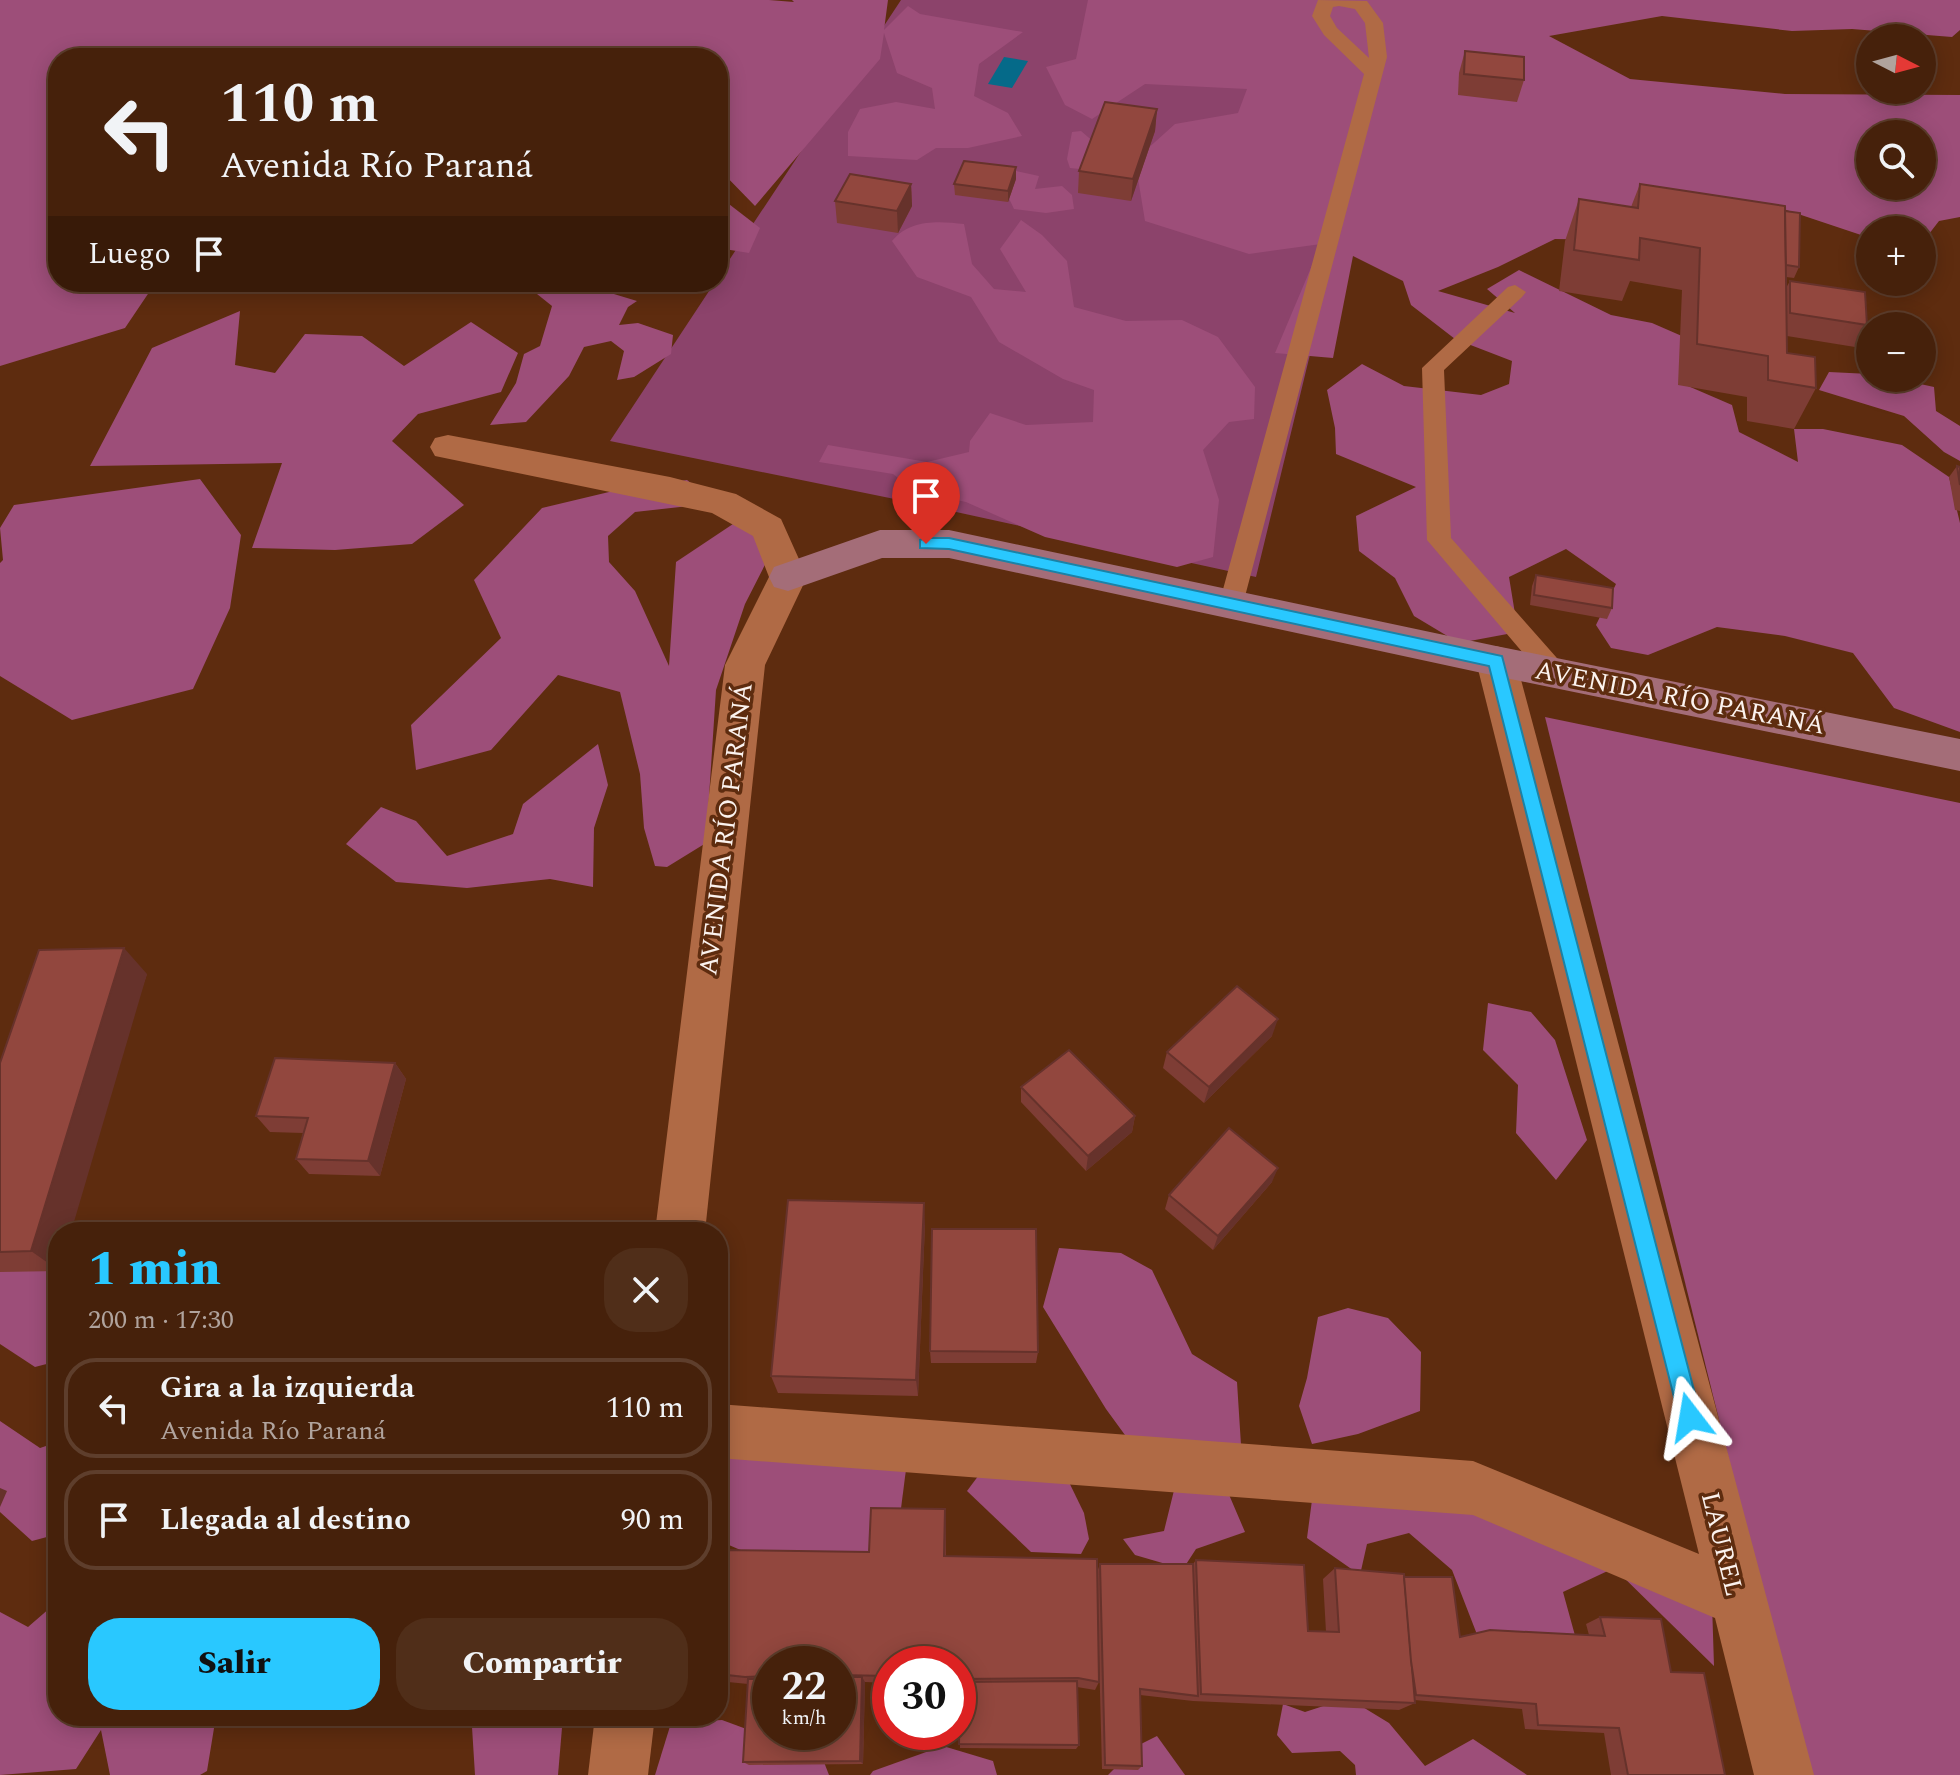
<!DOCTYPE html>
<html lang="es">
<head>
<meta charset="utf-8">
<style>
  :root { --surface:#46210b; --page:#502e19; --text:#f1f3f6; --muted:#b0a39d; --line:#5e3e2c; --accent:#29c8ff }
  body { margin:0; font-family:Spectral,serif; background:var(--page); color:var(--text); height:100vh; display:flex; flex-direction:column; font-size:30px; white-space:nowrap }
  * { box-sizing:border-box; margin:0 }
  p { font-size:26px; color:var(--muted) }
  .icon { flex:none; width:44px; height:44px; fill:none; stroke:currentColor; stroke-width:2; stroke-linecap:round; stroke-linejoin:round }
  .map { position:relative; flex:1; overflow:hidden }
  .panel { position:absolute; left:48px; top:1222px; width:680px; height:504px; display:flex; flex-direction:column; background:var(--surface); border-radius:32px; box-shadow:0 4px 20px #0003,0 0 0 2px var(--line) }
  .panel>* { flex:none }
  .banner { position:absolute; left:48px; top:48px; width:680px; height:244px; border-radius:32px; box-shadow:0 4px 20px #0003,0 0 0 2px var(--line); background:#46210b; color:var(--text); overflow:hidden }
  .needle { width:52px; rotate:96deg }
  .tools { position:absolute; left:1856px; top:24px; display:grid; gap:16px }
  .tools a { display:grid; place-items:center; width:80px; height:80px; border-radius:50%; background:var(--surface); box-shadow:0 4px 20px #0003,0 0 0 2px var(--line); font-size:40px }
  .speed { position:absolute; left:752px; top:1646px; display:flex; gap:16px; font-size:40px; font-weight:700; text-align:center }
  .speed>* { display:grid; place-content:center; width:104px; height:104px; border-radius:50%; background:var(--surface); box-shadow:0 4px 20px #0003,0 0 0 2px var(--line); line-height:1 }
  .speed small { font-size:20px; font-weight:400 }
  .speed .limit { border:12px solid #d22; background:#fff; color:#111 }
  .pin { position:absolute; display:grid; place-items:center; width:68px; height:68px; color:#fff; margin:-82px -34px; border-radius:50% 50% 50% 0; rotate:-45deg; box-shadow:0 0 8px #0007 }
  .pin .icon { rotate:45deg }
  .me { position:absolute; width:88px; margin:-44px; rotate:346deg; stroke-linejoin:round; filter:drop-shadow(0 0 6px #0008) }
  .turn { display:flex; align-items:center; gap:28px; height:168px; padding:0 40px; font-size:36px }
  .turn .icon { width:104px; height:104px; stroke-width:2.5 }
  .turn b { display:block; font-size:56px; line-height:68px }
  .then { display:flex; align-items:center; height:76px; padding:0 40px; background:#0003; gap:16px; font-size:30px }
  .round { display:grid; place-items:center; flex:none; width:84px; height:84px; border-radius:32px; background:var(--page) }
  .head { display:flex; align-items:center; justify-content:space-between; height:136px; padding:0 40px }
  h1 { font-size:48px; font-weight:800; line-height:60px; color:var(--accent) }
  .cta { display:flex; gap:16px; margin-top:auto; padding:16px 40px }
  .cta a { flex:1; height:92px; border-radius:32px; background:var(--accent); color:#111; font-size:32px; font-weight:800; line-height:92px; text-align:center }
  .cta a+a { background:var(--page); color:var(--text) }
  ul { padding:0; list-style:none }
  li { display:flex; align-items:center; gap:24px; height:100px; margin:0 16px 12px; padding:0 24px; border:4px solid var(--line); border-radius:32px }
  li div { flex:1 }
  li b { display:block; font-size:30px }
  li em { font-style:normal }
  .map>svg:first-child { display:block }
  .green { fill:#8c436b }
  .forest { fill:#9d4e79; fill-rule:evenodd }
  .water { fill:#056a89 }
  .lines { fill:none; stroke-linecap:round; stroke-linejoin:round }
  .service { fill:#b06a45; fill-rule:evenodd }
  .minor { fill:#b06a45; fill-rule:evenodd }
  .secondary { fill:#a46d78; fill-rule:evenodd }
  .wall { fill:#7e3d35; fill-rule:evenodd }
  .shaded-wall { fill:#66322b }
  .building { fill:#92473e; stroke:#66322b; stroke-width:2 }
  .route { fill:#29c8ff; stroke:#1b82a6; stroke-width:2 }
  .labels { text-anchor:middle; dominant-baseline:central; stroke-width:7; stroke-linejoin:round; paint-order:stroke }
  .street-label { font-size:26px; fill:#fbf2ee; stroke:#5e2c0f }
</style>
</head>
<body>
<div class="map">
<svg width="1960" height="1775" viewBox="0 0 1960 1775">
  <rect width="100%" height="100%" fill="#5e2c0f"/>
  <!-- green -->
  <path class="green" d="M901,0h495l-140,577 -332,-72 -314,-64 105,-159h3v-5z"/>
  <!-- forest -->
  <g class="forest">
    <path d="M0,0h769l25,2 -2,-2h96l-4,30 24,-24 12,8 103,18 -44,32 -5,32 34,17 14,23 -54,12h-32l-19,12 -69,-4v-24l12,-23 36,-7 39,7 -3,-21 -35,-15 -13,-40 -4,26 -125,147 -37,-38v-110h-660v224h98l-31,46 -125,38z"/>
    <path d="M1088,0h872v30l-8,7 -100,-8 -60,2 -130,-15 -113,20 81,43 155,15 175,1v122l-21,4 -17,22v-13h-52v8l-96,-32 -152,34 -67,-1 -57,28 -60,24 77,22 -28,-24 32,-19 92,45 41,8 39,17 -3,46 44,19 7,27 59,30 -4,-33h29l79,16 47,32 11,46v209l-66,-24 -41,-55 -68,-17 -68,-9 -69,28 -37,-7 -15,-23 20,-41 -50,-35 -57,28 9,55 -59,11 -45,-27 -19,-38 -36,-27 -3,-35 60,-29 -80,-33 -1,-26 -8,-38 35,-26 42,22 77,9 28,-11 3,-23 -57,-22 -44,-34 -8,-24 -50,-25 -20,102 -58,-5 46,-109 -72,10 -104,-33 -10,-61 40,-36 63,-11 9,-24 -102,-5 -53,35 -27,-14 -19,-38 30,-8zM1870,134h52v52h-52z"/>
    <path d="M1081,131l14,12 -9,8 4,19 -20,-2 -3,-9 5,-27z"/>
    <path d="M1012,170l27,6 -4,13 27,-3 10,9 2,14 -28,4 -32,-4 -9,-19z"/>
    <path d="M725,201l35,27 -11,25 -31,-5v-46z"/>
    <path d="M1021,220l21,15 25,26 7,46 52,14 56,-1 36,17 37,50 -1,32 -25,3 -26,28 16,50 -6,57 -36,10 -132,-30 -79,-35 -51,-11 -22,-17 -74,-12 9,-17 99,17 42,-10 1,-11 20,-28 36,12 67,-3 1,-32 -31,-11 -64,-37 -28,-45 -54,-20 -25,-36c18,-22 47,-20 72,-17l8,40 22,25 32,3 -26,-43z"/>
    <path d="M529,282h79l-4,9 33,10 -9,6 -9,18 19,-2 35,12 -2,19 -37,23 -17,3 7,-29 -13,-10 -27,6 -15,29 -43,46 -36,3 26,-42 8,-29 16,-8 12,-40 -25,-20z"/>
    <path d="M240,311l-5,54 40,8 30,-39 57,2 42,30 67,-44 47,31 -17,39 -83,22 -26,27 72,64 -52,39 -77,6 -83,-2 30,-85 -192,3 62,-118z"/>
    <path d="M1829,372l41,2v4h23l41,9 2,24 24,15v35l-16,-9 -40,-36 -85,-26z"/>
    <path d="M200,479l41,56 -11,73 -37,81 -121,31 -72,-44v-113l3,-3 -3,-32 14,-23z"/>
    <path d="M687,480l29,23 -81,9 -27,24 1,26 26,29 34,75 7,-104 66,-44 32,29 -29,57 -29,86 -10,153 -39,24 -12,-1 -11,-38 -4,-54 -20,-82 -62,-17 -67,75 -75,20 -5,-45 90,-87 -27,-58 68,-72 67,-16z"/>
    <path d="M1545,717l415,86v972h-153z"/>
    <path d="M598,744l10,41 -14,43 -1,59 -43,-8 -83,9 -71,-6 -50,-38 35,-37 35,14 31,35 66,-22 10,-30z"/>
    <path d="M1488,1003l43,9 24,28 32,100 -31,40 -40,-47 2,-48 -35,-35z"/>
    <path d="M1059,1248l62,5 31,17 40,84 45,28 4,63 -23,24 27,63 -49,17 -13,20 -48,-14 -12,-16 41,-8 16,-65 -47,-20 -27,-37 -63,-102z"/>
    <path d="M0,1255l58,5v101l-23,6 -35,-23z"/>
    <path d="M1348,1308l40,10 33,34 -1,59 -62,23 -46,10 -13,-38 8,-28 11,-61z"/>
    <path d="M0,1421l40,27 18,-6v92l-26,7 -32,-29z"/>
    <path d="M724,1431l185,15 -10,78 -34,43 -65,9 -78,-34 -4,-9v-75z"/>
    <path d="M996,1452l69,22 19,39 5,26 -8,15 -50,-2 -64,-61z"/>
    <path d="M1317,1462l114,14 281,127 2,63 -100,-98 -51,24 16,58 -101,-13 -26,-67 -43,-37 -42,11 -7,31 -53,-37z"/>
    <path d="M58,1601v115h158l-9,55 -7,4h-90l-9,-45 -25,39 -76,6v-163l28,15z"/>
    <path d="M1348,1698l41,25 36,43 48,-27 54,36h-171l-1,-10 -15,-14 -48,2 -15,-18 6,-31 22,8z"/>
    <path d="M479,1716h84l-5,59h-83l-3,-48z"/>
    <path d="M722,1720l100,37 7,18h-174l16,-52z"/>
    <path d="M1157,1736l28,39h-77l29,-29z"/>
    <path d="M943,1746l50,15 4,14h-127l3,-4z"/>
  </g>
  <!-- water -->
  <path class="water" d="M1004,57l24,4 -16,27 -24,-4z"/>
  <g class="lines">
    <!-- service -->
    <g class="service">
      <path d="M1318,0l49,1 16,22 4,34 -144,547 -3,6 -9,3 -9,-3 -3,-6 145,-530 -40,-39 -12,-19zM1339,6l16,3 10,14 4,35 -32,-30 -7,-12 3,-9z"/>
      <path d="M1515,285l11,7 -4,5 -78,73 7,168 113,128 4,7 -4,7 -9,3 -9,-3 -119,-140 -5,-172 86,-81z"/>
    </g>
    <!-- minor -->
    <g class="minor">
      <path d="M448,435l222,42 66,17 45,25 26,58 -42,88 -60,567h-50l70,-567 44,-88 -16,-41 -41,-23 -277,-57 -5,-9 5,-9z"/>
      <path d="M1496,646l14,4 6,11 298,1114h-60l-39,-157 -242,-103 -755,-57v-54l755,57 226,93 -223,-893 6,-11z"/>
      <path d="M595,1716h60l-7,59h-60z"/>
    </g>
    <!-- secondary -->
    <path class="secondary" d="M880,530h69l547,116 464,93v32l-464,-95 -547,-118h-67l-94,33 -14,-4 -5,-10 5,-10z"/>
  </g>
  <!-- wall -->
  <g class="wall">
    <path d="M1465,51l59,29 -7,22 -59,-7 1,-22z"/>
    <path d="M1157,109l-2,22 -24,70 -53,-8 1,-22z"/>
    <path d="M1016,179l-8,23 -53,-7 -1,-11z"/>
    <path d="M911,184l1,22 -14,27 -61,-10 -2,-22z"/>
    <path d="M1640,184l145,27 14,56 -5,11 -8,-1v11l4,-7 77,44 -12,22 -68,-11v17l29,35 -22,41 -47,-8v-24l-69,-12 4,-95 -52,-9 -8,20 -63,-10 6,-50 14,-42 52,8z"/>
    <path d="M1957,466l3,1v44l-5,-1 -6,-33z"/>
    <path d="M1536,575l76,33 -5,11 -77,-14 2,-19z"/>
    <path d="M147,974l-89,258v39l-58,1v-209z"/>
    <path d="M1272,1036l-68,67 -41,-35 4,-16z"/>
    <path d="M395,1063l11,16 -26,97 -71,-2 -13,-15 7,-26 -33,-1 -14,-16z"/>
    <path d="M1021,1087l114,29 -3,16 -46,39 -65,-69z"/>
    <path d="M1272,1182l-59,68 -48,-41 4,-14z"/>
    <path d="M925,1224l-7,172 -140,-3 -7,-17z"/>
    <path d="M930,1351l108,1 -2,11h-105z"/>
    <path d="M946,1522v34l151,16 3,-8h93l3,-4 112,71 18,1 -3,-53 12,-11 69,9 56,60 129,-2 -3,-11 14,-7 71,55 54,103h-114l-7,-42 -79,-4 -3,-20 -108,-9 1,3 -16,7 -206,-9 -53,-6 2,71 -4,4 -36,-1 -4,-154 1,67 -4,8 -18,-3 2,58 -3,4 -116,-1v-61h-2v-23h-68v19l-25,-1 -2,82 -114,1 -6,-3 5,-78 -30,-3v-131l151,2zM770,1664h68v68h-68z"/>
  </g>
  <!-- shaded-wall -->
  <g class="shaded-wall">
    <path d="M1157,109l-2,22 -24,70 2,-22z"/>
    <path d="M1016,167v12l-8,23v-11z"/>
    <path d="M911,184l1,22 -14,27 -1,-22z"/>
    <path d="M124,948l23,26 -76,258h-13v38l-27,-19z"/>
    <path d="M1278,1019l-6,17 -68,67 5,-16z"/>
    <path d="M395,1063l11,16 -26,97 -12,-15z"/>
    <path d="M1135,1116l-3,16 -46,39 2,-15z"/>
    <path d="M1278,1168l-6,14 -59,68 5,-14z"/>
    <path d="M924,1203l1,21 -7,172 -2,-16z"/>
    <path d="M0,1488l7,3 -7,16z"/>
    <path d="M945,1509l1,13 -1,45 -1,-11z"/>
    <path d="M862,1677l3,5 -2,82 -3,-3z"/>
  </g>
  <!-- building -->
  <g class="building">
    <path d="M1465,51l59,6v23l-60,-6z"/>
    <path d="M1105,102l52,7 -24,70 -54,-8z"/>
    <path d="M964,161l52,6 -8,24 -54,-7z"/>
    <path d="M850,174l61,10 -14,27 -62,-10z"/>
    <path d="M1640,184l145,22 2,147 28,4 1,31 -48,-8v-24l-71,-12 3,-96 -60,-10 -1,22 -65,-10 5,-51 59,9z"/>
    <path d="M1785,211l15,2 -1,54 -13,-2z"/>
    <path d="M1790,281l75,11 2,33 -77,-12z"/>
    <path d="M1957,466l3,1v18z"/>
    <path d="M1536,575l77,13 -1,20 -78,-13z"/>
    <path d="M124,948l-93,303 -31,1v-189l39,-113z"/>
    <path d="M1237,986l41,33 -69,68 -42,-35z"/>
    <path d="M1069,1050l66,66 -47,40 -67,-69z"/>
    <path d="M275,1058l120,5 -27,98 -72,-2 12,-41 -52,-2z"/>
    <path d="M1229,1128l49,40 -60,68 -49,-41z"/>
    <path d="M788,1200l136,3 -8,177 -145,-4z"/>
    <path d="M932,1229h104l2,123 -108,-1z"/>
    <path d="M871,1508l74,1 -1,47 153,3 2,123 -21,-4 -120,1v-15h-68v12l-52,-1v-11h-68v12l-25,1 -27,-3v-124l151,2z"/>
    <path d="M1196,1560l108,5 4,66 31,1 -4,-64 69,6 11,129 -214,-9z"/>
    <path d="M1100,1564h93l5,132 -58,-7 2,77 -37,-1z"/>
    <path d="M1404,1577h48l8,60 30,-7 115,6 -5,-19 61,2 10,53 33,1 21,102h-97l-9,-47 -81,-3 -2,-21 -120,-9 -5,-34z"/>
    <path d="M838,1677h24l-2,84 -117,1 5,-83h22v53h68z"/>
    <path d="M1077,1681l2,64 -120,-1 1,-62z"/>
  </g>
  <!-- route -->
  <path class="route" d="M926,538h23l553,118 199,761 -3,8 -8,3 -8,-3 -3,-8 -190,-751 -540,-117 -29,-1v-8z"/>
  <g class="labels">
    <!-- street labels -->
    <g class="street-label">
      <text transform="translate(1680 698) rotate(11)">AVENIDA RÍO PARANÁ</text>
      <text transform="translate(726 829) rotate(-83)">AVENIDA RÍO PARANÁ</text>
      <text transform="translate(1722 1544) rotate(76)">LAUREL</text>
    </g>
  </g>
</svg>
<div class="tools">
<a><svg class="needle" viewBox="-14 -14 28 28"><path d="M0-13l5 13h-10z" fill="#e53935"/><path d="M0 13l5-13h-10z" fill="#b0a39d"/></svg></a>
<a><svg class="icon" aria-label="search" viewBox="0 0 24 24"><circle cx="10" cy="10" r="6"/><path d="M15 15l6 6"/></svg></a>
<a>+</a>
<a>−</a>
</div>
<div class="speed"><div>22<small>km/h</small></div><div class="limit">30</div></div>
<div class="pin" style="left:926px;top:544px;background:#d93025"><svg class="icon" aria-label="arrive" viewBox="0 0 24 24"><path d="M6 21V4h12l-3 4 3 4H6"/></svg></div>
<svg class="me" style="left:1690px;top:1417px" viewBox="-20 -20 40 40"><path d="M0-17L14 15 0 8-14 15z" fill="#29c8ff" stroke="#fff" stroke-width="4"/></svg>
<div class="banner">
<div class="turn"><svg class="icon" aria-label="left" viewBox="0 0 24 24"><path d="M17 20v-9H6M10 6l-5 5 5 5"/></svg><div><b>110 m</b>Avenida Río Paraná</div></div>
<div class="then">Luego<svg class="icon" aria-label="arrive" viewBox="0 0 24 24"><path d="M6 21V4h12l-3 4 3 4H6"/></svg></div>
</div>
<section class="panel">
<div class="head"><div><h1>1 min</h1><p>200 m · 17:30</p></div><a class="round"><svg class="icon" aria-label="close" viewBox="0 0 24 24"><path d="M6 6l12 12M18 6L6 18"/></svg></a></div>
<ul>
<li><svg class="icon" aria-label="left" viewBox="0 0 24 24"><path d="M17 20v-9H6M10 6l-5 5 5 5"/></svg><div><b>Gira a la izquierda</b><p>Avenida Río Paraná</p></div><em>110 m</em></li>
<li><svg class="icon" aria-label="arrive" viewBox="0 0 24 24"><path d="M6 21V4h12l-3 4 3 4H6"/></svg><div><b>Llegada al destino</b></div><em>90 m</em></li>
</ul>
<div class="cta"><a>Salir</a><a>Compartir</a></div>
</section>
</div>
</body>
</html>
